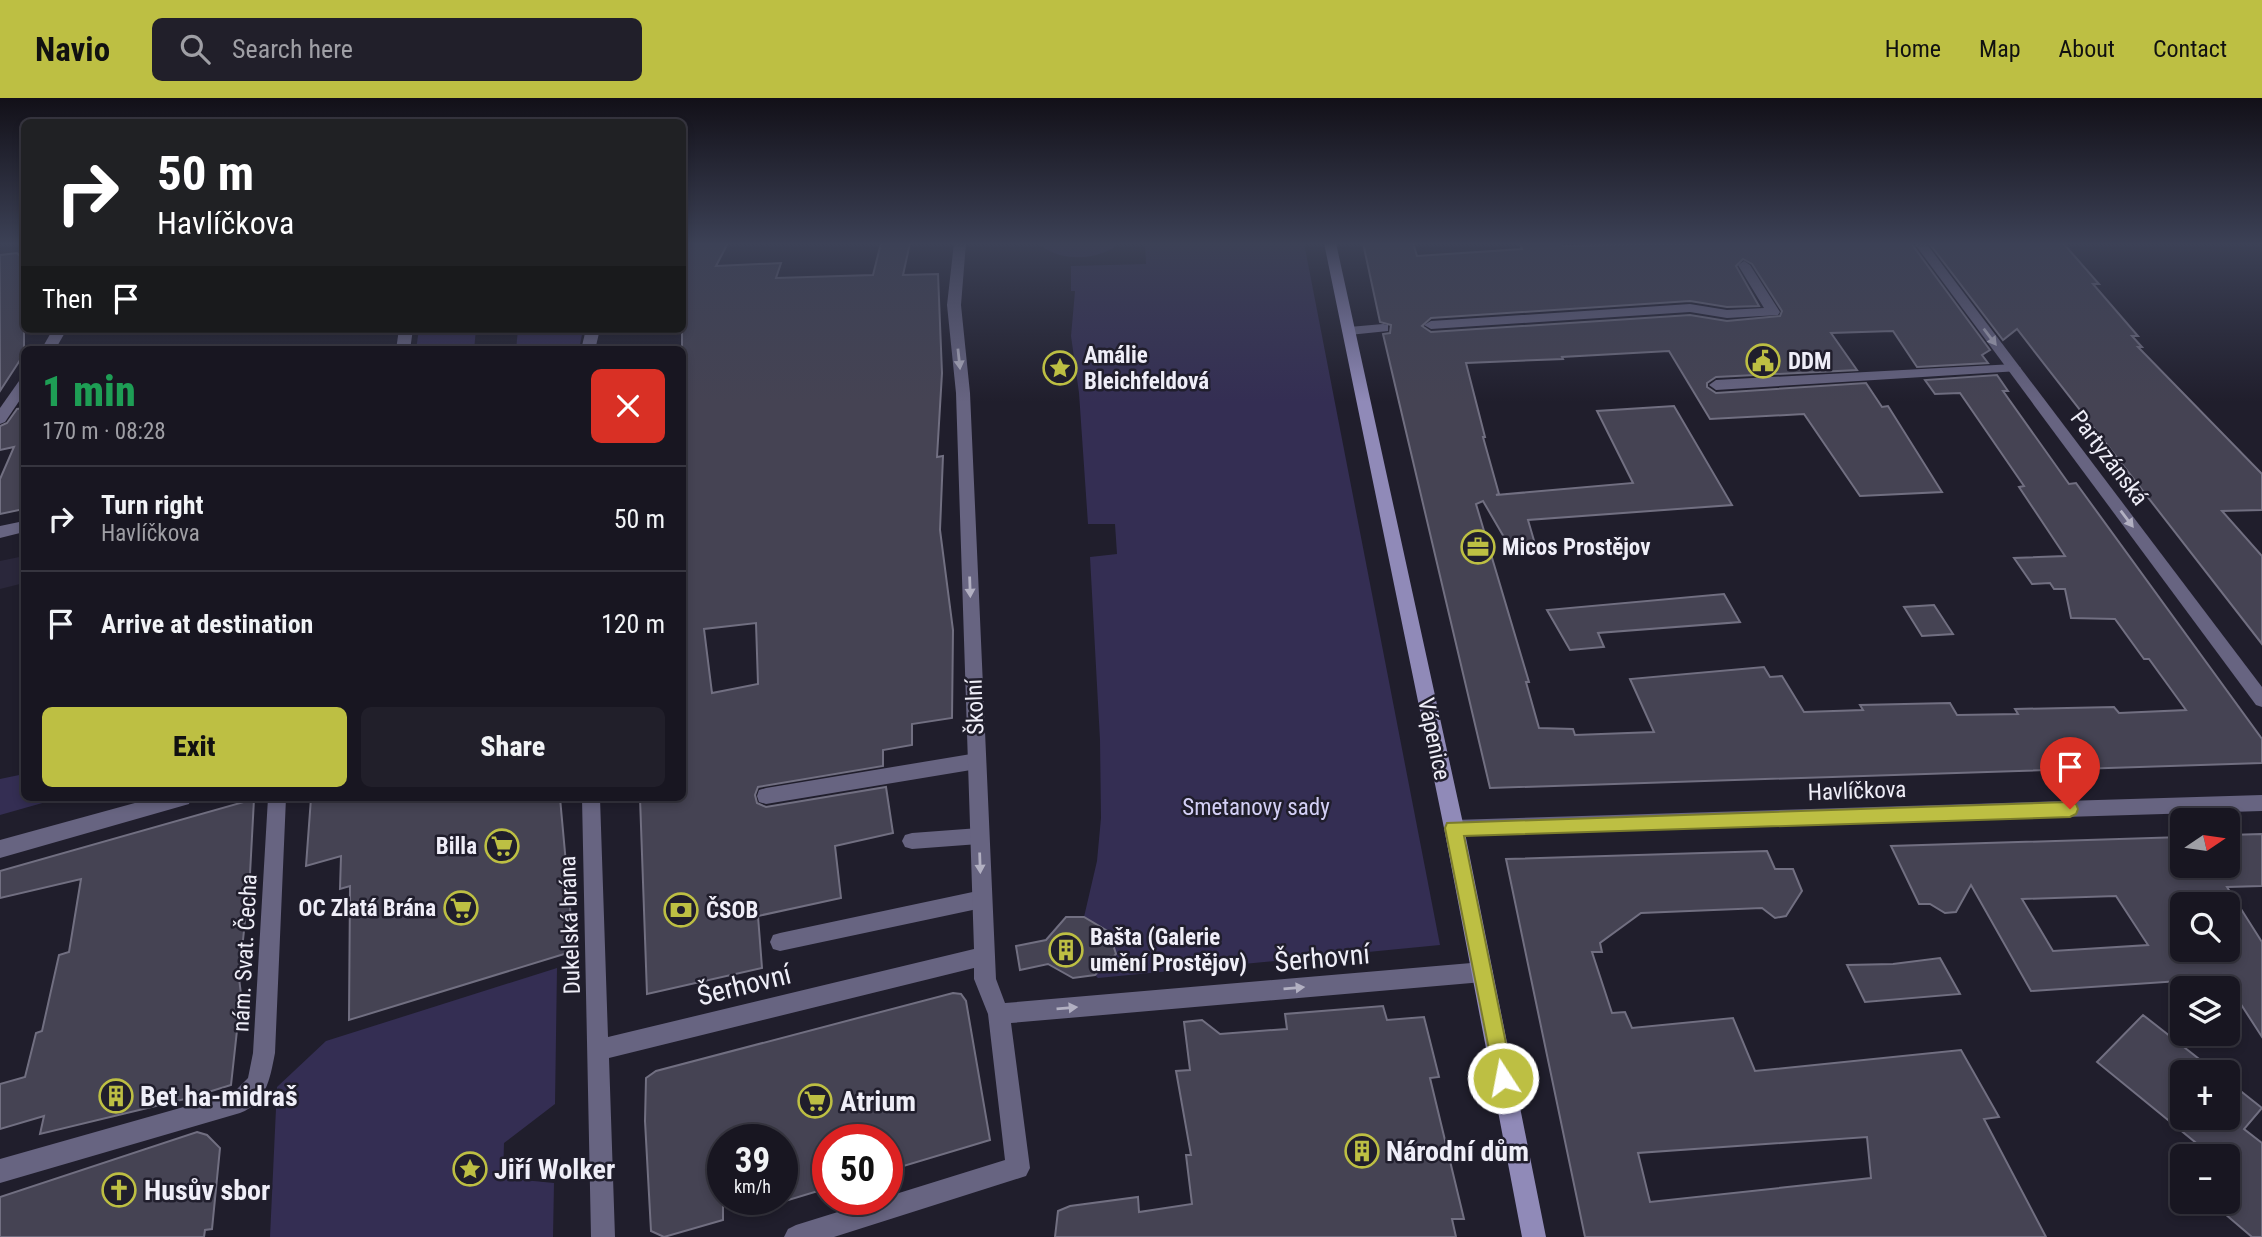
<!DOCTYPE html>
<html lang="en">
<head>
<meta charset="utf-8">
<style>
  :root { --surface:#181621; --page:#211f2a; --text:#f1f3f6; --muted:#9f9fa5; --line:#36353f; --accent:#bdbf43 }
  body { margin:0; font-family:"Roboto Condensed",sans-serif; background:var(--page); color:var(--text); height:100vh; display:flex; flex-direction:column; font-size:26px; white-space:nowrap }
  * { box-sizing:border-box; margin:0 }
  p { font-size:23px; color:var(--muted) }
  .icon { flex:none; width:38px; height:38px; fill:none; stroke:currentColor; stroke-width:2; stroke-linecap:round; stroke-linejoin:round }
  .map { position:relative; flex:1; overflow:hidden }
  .side { position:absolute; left:21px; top:248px; width:665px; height:455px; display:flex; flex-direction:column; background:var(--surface); border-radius:10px; box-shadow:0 4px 10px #0003,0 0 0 2px var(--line) }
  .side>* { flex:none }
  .banner { position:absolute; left:21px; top:21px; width:665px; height:214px; border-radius:10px; box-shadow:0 4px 10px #0003,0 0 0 2px var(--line); background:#202124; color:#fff; overflow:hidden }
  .needle { width:46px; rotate:77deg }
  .buttons { position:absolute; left:2170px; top:710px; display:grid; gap:14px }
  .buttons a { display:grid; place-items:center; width:70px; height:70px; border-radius:10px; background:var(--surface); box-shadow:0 4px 10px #0003,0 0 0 2px var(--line); font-size:35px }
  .speed { position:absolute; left:707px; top:1026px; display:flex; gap:14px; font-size:35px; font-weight:700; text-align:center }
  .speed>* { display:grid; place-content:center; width:91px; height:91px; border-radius:50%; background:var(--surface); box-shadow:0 4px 10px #0003,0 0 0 2px var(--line); line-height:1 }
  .speed small { font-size:18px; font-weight:400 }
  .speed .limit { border:10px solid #d22; background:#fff; color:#111 }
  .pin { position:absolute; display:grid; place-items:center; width:60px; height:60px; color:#fff; margin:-72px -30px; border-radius:50% 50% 50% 0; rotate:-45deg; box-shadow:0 0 7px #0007 }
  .pin .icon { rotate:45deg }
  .me { position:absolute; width:77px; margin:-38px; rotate:349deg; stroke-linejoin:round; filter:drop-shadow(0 0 5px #0008) }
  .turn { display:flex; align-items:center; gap:24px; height:147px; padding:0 21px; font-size:32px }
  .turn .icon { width:91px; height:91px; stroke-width:2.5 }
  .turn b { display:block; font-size:49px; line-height:60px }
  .then { display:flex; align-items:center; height:66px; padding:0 21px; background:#0003; gap:14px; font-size:26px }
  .round { display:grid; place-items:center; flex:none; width:74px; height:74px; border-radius:10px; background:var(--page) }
  .overview { display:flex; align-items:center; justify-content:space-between; height:119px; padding:0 21px }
  h1 { font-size:42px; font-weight:800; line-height:52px; color:#1e9e55 }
  .button { display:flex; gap:14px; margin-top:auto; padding:14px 21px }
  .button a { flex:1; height:80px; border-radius:10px; background:var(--accent); color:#111; font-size:28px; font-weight:800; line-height:80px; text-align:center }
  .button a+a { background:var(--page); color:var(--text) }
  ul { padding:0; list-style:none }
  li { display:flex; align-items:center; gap:21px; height:105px; padding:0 21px; border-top:2px solid var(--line) }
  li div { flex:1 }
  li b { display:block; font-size:26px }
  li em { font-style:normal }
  header { display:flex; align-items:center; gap:42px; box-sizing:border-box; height:98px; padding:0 35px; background:var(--accent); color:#111 }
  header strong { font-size:33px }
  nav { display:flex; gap:38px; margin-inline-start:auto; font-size:24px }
  .search { width:490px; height:63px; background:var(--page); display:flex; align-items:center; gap:18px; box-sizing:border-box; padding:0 24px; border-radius:10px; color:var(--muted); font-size:26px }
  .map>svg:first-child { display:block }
  .built { fill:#2a273b }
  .green { fill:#342e53 }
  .building { fill:#454353; stroke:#716f81; stroke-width:2; fill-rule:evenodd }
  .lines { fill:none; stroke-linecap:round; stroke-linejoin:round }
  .lane { fill:#676481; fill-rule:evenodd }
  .street { fill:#676481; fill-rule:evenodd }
  .secondary { fill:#908ab8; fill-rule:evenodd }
  .oneway { fill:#b2b0c2 }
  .route { fill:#bdbf43; stroke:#7b7c2c; stroke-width:2 }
  .labels { text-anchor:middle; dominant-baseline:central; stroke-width:5; stroke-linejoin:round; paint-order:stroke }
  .poi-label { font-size:23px; font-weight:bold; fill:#efeef8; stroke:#201e2c; text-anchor:start }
  .street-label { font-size:23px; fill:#efeef8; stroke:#201e2c }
  .park-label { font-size:23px; fill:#d4d0f6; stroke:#201e2c }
  .near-street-label { font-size:28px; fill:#efeef8; stroke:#201e2c }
  .near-poi-label { font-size:28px; font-weight:bold; fill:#efeef8; stroke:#201e2c; text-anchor:start }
</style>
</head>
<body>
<header>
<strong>Navio</strong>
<div class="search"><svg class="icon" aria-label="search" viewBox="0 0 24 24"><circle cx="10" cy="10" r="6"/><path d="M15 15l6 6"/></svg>Search here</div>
<nav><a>Home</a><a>Map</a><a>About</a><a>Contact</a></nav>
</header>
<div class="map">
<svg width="2262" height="1139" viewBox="0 0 2262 1139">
  <rect width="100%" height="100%" fill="#201e2c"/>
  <!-- built -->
  <path class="built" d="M24,458l-4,28 -20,5v-28z"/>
  <!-- green -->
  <g class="green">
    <path d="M1038,145h82c-21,18 -61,20 -82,0z"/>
    <path d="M1145,145h159l136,702 -342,33 -3,-3 21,-22 -7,-21 -25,-15 13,-56 4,-43 -1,-78 -10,-183 27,-3 -2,-30h-27l-9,-131 -8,-57 4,-45h-4v-25l75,-2z"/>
    <path d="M419,231h57l-2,21h-58z"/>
    <path d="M518,231h65l-4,21h-63z"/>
    <path d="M24,676v24h36l-60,17v-36z"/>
    <path d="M557,870l-2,136 -51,39 -1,35 51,5 -1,54h-283l7,-150 49,-46z"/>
  </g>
  <!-- building -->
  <g class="building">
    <path d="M682,145h46l-12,23 65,-3 -5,15 97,-3 8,-32h29l-7,32 35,-1 4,99 -5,84 6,-1 -3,74 13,100 -1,88 -40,6v21l-29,5v16l-125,21 -3,8 2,8 9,4 120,-20 7,46 -58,13 6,52 -83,18 4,52 -115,26 -7,-196h42zM756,525l2,61 -46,9 -8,-64z"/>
    <path d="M1363,145h50l4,13 105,-7 -3,-6h42l2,3 141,-3h207l79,107 -8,5 6,8 -71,4 -24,-36 -62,2 26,37 -141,7 -9,6v4l9,6 150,-10 16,24 6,-1 54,86 -82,4 -56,-82 -94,5 -41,-68 -107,6 1,2 -97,4 19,74h-2l16,57 -3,1 137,-12 -36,-72 77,-5 58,99 -204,15 7,24h-27l-25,-43 -7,3 53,178h-3l13,46 34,1 2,6 79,-3 -24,-53 134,-12 6,10 12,-1 22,36 59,-2 -3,-5 90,-2 7,12 61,-1 -3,-5 99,-2 5,6 67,-3 -37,-51h-5l-29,-40 -44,-1 -6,-29h-11l-4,-6 -18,1 -18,-26 51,-2 -46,-69 5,-1 -64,-93 -25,1 -10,-14 72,-5 11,16h-5l66,93 7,-1 186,256v24l-772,25 -107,-454 7,-1 1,-8 -11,-3zM1743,161l9,5 30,47 -2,5 -53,5 -37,-6 -259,17 -9,-6 9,-8 259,-17 37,6 32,-1 -23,-40z"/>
    <path d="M1929,145h134l36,41h-6l45,52h-6l10,11h-4l124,127v36l-40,1 40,45v88l-245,-315 -14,11z"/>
    <path d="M17,155l7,7v94l-24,37v-136z"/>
    <path d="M24,310v101l-24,5v-35l14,-32 -14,3v-24l7,-3 10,-14z"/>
    <path d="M1724,496l16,28 -142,11 6,14 -34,3 -23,-40z"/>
    <path d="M1934,507l19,29 -31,2 -18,-29z"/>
    <path d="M311,700h249l14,153 -225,69 1,-134 -10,3 1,-33 -35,10z"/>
    <path d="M254,701l-4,75 -11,104 2,16 -10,91 -42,13 -149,36 4,-18 -44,13v-45l25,-7 11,-44 6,-2 17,-76 10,-3 12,-73 -81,19v-27z"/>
    <path d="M2262,736v52l-35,1 35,55v95l-38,-59 -193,13 -60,-106 -15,27 -11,1 -15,-9h-11l-28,-58 291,-9v29h46v-31zM2116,798l32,49 -95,6 -31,-52zM2182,807h46v45h-46z"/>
    <path d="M1767,753l8,18h18l9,22 -16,25 -11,2 -13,-10 -121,5 -41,30 2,9h-10l20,61 13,-1 7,16 101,-10 22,53 206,-21 38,67 -15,2 62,118h-461l-79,-378zM1867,1039l4,41 -221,24 -12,-49z"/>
    <path d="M1066,819h18l25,15 7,22 -21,21 -22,3 -25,-14 -28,6 -4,-24 30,-6z"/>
    <path d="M1940,860l20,36 -95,8 -18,-37 46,-1z"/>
    <path d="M953,895l8,1 5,7 24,139 -103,31v-32h-59v49l-46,14v-63h-59v81l-59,17 -13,-6 -6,-110 1,-43 10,-7z"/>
    <path d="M1383,908l4,14 37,-3 15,60 -9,1 34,141h-12l4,18h-401l3,-26 12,-5 68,-9 1,15 53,-8 -6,-49h5l-15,-84 14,-1 -6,-48 18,-2 18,14 67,-5 -2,-15z"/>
    <path d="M2143,917l74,58h-35v45h46v-37l34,27 -18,21 18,14v94h-10l-41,-35h17v-45h-35l8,-10 -104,-85z"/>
    <path d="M197,1034l10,3 13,13 -8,81 -7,1 -1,7h-204v-40z"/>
  </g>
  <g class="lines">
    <!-- lane -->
    <g class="lane">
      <path d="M1744,163l6,4 30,47 -2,3 -51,3 -37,-6 -259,17 -7,-4 7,-4 259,-17 37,6 37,-2 -26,-43z"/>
      <path d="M1383,226l5,1v6l-39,4 -7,-4 7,-4z"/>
      <path d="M2014,266l7,4 -2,3 -303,19 -7,-5 7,-5z"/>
      <path d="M977,655l7,3 2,5 -2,5 -7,3 -211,35 -7,-2 -2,-6 2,-6 7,-2z"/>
      <path d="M979,730l7,2 3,6 -3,6 -7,2 -67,5 -7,-2 -3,-6 3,-6 7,-2z"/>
      <path d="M982,792l7,3 3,6 -3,6 -7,3 -202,43 -7,-2 -3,-7 3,-7 7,-2z"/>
    </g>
    <!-- street -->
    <g class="street">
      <path d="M954,145h12l-5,62 9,88 26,586 9,24 478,-41 7,3 3,7 -3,7 -7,3 -472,41 19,145 -4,8 -192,61h-50l4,-8 8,-4 209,-65 -17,-146 -14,-35v-11l-365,90 6,179h-24l-9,-439h18l8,239 366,-88 -18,-556 -9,-88z"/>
      <path d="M1914,145h12l336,444v20l-6,-2z"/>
      <path d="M53,231h14l-12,21h-14z"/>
      <path d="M399,231h14l-3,21h-14z"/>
      <path d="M586,231h14l-5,21h-14z"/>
      <path d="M24,281v15l-19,28 -5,2v-16l19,-27z"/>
      <path d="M24,423v11l-24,6v-12z"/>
      <path d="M2262,697v16l-808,25 -7,-2 -3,-6 3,-6 7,-2z"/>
      <path d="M153,700h38l-2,6 -189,54v-18z"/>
      <path d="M268,700h18l-11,255c-5,25 -8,49 -35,60l-240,70v-24l233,-66 15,-15 5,-25z"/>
    </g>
    <!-- secondary -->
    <path class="secondary" d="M1324,145h12l128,585 82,409h-24l-78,-409z"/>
  </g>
  <!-- one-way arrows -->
  <defs><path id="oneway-solid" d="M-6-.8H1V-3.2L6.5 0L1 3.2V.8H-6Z" transform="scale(1.75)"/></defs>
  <g class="oneway">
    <use href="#oneway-solid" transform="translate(1990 239) rotate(53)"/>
    <use href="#oneway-solid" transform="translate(959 261) rotate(84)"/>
    <use href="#oneway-solid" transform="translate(2127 421) rotate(53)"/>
    <use href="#oneway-solid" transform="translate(970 489) rotate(88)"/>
    <use href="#oneway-solid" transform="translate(980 765) rotate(88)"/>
    <use href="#oneway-solid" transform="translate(1294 890) rotate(-5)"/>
    <use href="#oneway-solid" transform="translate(1067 910) rotate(-5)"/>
  </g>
  <!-- sky -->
  <linearGradient id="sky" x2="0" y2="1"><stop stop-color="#121018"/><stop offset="0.48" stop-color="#3c4156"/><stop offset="1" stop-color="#3c4156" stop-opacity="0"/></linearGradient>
  <rect width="2262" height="304" fill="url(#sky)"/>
  <!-- route -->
  <path class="route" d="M2070,704l6,2 2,5 -2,5 -6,3 -606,19 49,242 -3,7 -7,3 -7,-3 -51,-257 2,-5z"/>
  <!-- icons -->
  <defs>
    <symbol id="civic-ring" viewBox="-11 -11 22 22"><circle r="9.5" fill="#201e2c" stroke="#bdbf43" stroke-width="1.5"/><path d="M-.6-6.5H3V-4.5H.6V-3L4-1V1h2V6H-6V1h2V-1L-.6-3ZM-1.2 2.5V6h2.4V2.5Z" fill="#bdbf43"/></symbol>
    <symbol id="sight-ring" viewBox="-11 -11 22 22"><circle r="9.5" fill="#201e2c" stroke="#bdbf43" stroke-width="1.5"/><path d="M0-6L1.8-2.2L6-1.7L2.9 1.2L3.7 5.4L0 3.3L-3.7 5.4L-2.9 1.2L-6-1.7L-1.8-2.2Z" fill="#bdbf43"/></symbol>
    <symbol id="office-ring" viewBox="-11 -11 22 22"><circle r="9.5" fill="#201e2c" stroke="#bdbf43" stroke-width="1.5"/><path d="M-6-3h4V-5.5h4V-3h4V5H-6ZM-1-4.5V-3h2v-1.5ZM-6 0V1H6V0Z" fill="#bdbf43"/></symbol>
    <symbol id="supermarket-ring" viewBox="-11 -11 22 22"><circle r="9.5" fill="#201e2c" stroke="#bdbf43" stroke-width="1.5"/><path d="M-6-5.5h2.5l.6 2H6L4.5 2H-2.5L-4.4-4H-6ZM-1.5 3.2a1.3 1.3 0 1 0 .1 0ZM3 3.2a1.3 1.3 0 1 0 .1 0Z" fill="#bdbf43"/></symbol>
    <symbol id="bank-ring" viewBox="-11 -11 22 22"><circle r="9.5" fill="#201e2c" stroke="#bdbf43" stroke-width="1.5"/><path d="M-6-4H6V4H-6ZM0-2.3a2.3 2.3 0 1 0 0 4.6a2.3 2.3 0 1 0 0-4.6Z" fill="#bdbf43"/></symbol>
    <symbol id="building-ring" viewBox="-11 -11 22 22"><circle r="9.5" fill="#201e2c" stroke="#bdbf43" stroke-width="1.5"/><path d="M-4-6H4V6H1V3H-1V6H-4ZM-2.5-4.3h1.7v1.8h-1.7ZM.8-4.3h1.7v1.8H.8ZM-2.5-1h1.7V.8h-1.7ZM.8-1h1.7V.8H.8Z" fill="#bdbf43"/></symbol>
    <symbol id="church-ring" viewBox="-11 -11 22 22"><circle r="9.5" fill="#201e2c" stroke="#bdbf43" stroke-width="1.5"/><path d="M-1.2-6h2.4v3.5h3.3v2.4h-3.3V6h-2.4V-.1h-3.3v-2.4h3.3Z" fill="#bdbf43"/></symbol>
  </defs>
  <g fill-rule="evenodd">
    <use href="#civic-ring" x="1744" y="244" width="38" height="38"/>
    <use href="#sight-ring" x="1041" y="251" width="38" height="38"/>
    <use href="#office-ring" x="1459" y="430" width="38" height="38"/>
    <use href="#supermarket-ring" x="483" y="729" width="38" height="38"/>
    <use href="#supermarket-ring" x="442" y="791" width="38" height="38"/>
    <use href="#bank-ring" x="662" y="793" width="38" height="38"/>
    <use href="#building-ring" x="1047" y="833" width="38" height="38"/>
    <use href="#building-ring" x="97" y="979" width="38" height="38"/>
    <use href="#supermarket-ring" x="796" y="984" width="38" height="38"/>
    <use href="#building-ring" x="1343" y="1034" width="38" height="38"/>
    <use href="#sight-ring" x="451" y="1052" width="38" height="38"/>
    <use href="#church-ring" x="100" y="1073" width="38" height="38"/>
  </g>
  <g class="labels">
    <!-- poi labels -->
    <g class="poi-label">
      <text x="1084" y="257">Amálie<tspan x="1084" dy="26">Bleichfeldová</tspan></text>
      <text x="1788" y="263">DDM</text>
      <text x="1502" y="449">Micos Prostějov</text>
      <text x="477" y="748" text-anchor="end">Billa</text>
      <text x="436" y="810" text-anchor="end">OC Zlatá Brána</text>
      <text x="706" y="812">ČSOB</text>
      <text x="1090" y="839">Bašta (Galerie<tspan x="1090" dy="26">umění Prostějov)</tspan></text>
    </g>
    <!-- street labels -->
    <g class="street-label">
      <text transform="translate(2109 360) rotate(53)">Partyzánská</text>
      <text transform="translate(975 609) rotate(-92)">Školní</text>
      <text transform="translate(1434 641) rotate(78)">Vápenice</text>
      <text transform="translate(1857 693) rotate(-2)">Havlíčkova</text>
      <text transform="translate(570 827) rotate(-92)">Dukelská brána</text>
      <text transform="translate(245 855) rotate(-87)">nám. Svat. Čecha</text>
    </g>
    <!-- park labels -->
    <g class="park-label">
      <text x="1256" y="709">Smetanovy sady</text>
    </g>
    <!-- near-street labels -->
    <g class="near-street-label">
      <text transform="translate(1322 860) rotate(-5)">Šerhovní</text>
      <text transform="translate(744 887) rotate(-14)">Šerhovní</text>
    </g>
    <!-- near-poi labels -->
    <g class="near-poi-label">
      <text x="140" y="998">Bet ha-midraš</text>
      <text x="840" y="1003">Atrium</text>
      <text x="1386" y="1053">Národní dům</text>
      <text x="494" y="1071">Jiří Wolker</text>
      <text x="144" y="1092">Husův sbor</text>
    </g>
  </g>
</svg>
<div class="buttons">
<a><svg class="needle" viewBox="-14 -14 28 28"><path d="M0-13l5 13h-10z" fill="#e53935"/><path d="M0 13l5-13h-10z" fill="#9f9fa5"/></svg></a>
<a><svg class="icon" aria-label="search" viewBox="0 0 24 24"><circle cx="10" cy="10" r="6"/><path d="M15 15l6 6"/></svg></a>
<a><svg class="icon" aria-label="layers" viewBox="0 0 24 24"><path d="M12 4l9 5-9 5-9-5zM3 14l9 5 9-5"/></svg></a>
<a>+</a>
<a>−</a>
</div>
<div class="speed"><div>39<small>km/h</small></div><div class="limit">50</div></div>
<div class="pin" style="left:2070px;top:711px;background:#d93025"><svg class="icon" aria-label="arrive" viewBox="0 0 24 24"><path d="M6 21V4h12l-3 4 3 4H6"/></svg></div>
<svg class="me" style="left:1503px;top:980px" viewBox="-20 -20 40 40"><circle r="17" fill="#bdbf43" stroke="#fff" stroke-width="3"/><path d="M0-11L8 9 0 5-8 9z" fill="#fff"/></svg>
<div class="banner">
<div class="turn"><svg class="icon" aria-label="right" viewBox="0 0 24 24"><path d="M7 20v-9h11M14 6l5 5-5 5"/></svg><div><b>50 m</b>Havlíčkova</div></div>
<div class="then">Then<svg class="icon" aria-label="arrive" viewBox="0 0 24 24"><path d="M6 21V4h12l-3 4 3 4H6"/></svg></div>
</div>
<section class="side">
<div class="overview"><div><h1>1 min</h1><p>170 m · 08:28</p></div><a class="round" style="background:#d93025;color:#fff"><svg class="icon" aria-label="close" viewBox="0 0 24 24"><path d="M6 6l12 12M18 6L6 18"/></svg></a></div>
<ul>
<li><svg class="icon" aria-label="right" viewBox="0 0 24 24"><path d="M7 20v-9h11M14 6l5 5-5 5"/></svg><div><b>Turn right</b><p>Havlíčkova</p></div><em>50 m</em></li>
<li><svg class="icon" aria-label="arrive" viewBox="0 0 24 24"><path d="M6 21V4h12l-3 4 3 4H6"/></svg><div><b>Arrive at destination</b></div><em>120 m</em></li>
</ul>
<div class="button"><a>Exit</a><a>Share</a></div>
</section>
</div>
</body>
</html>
